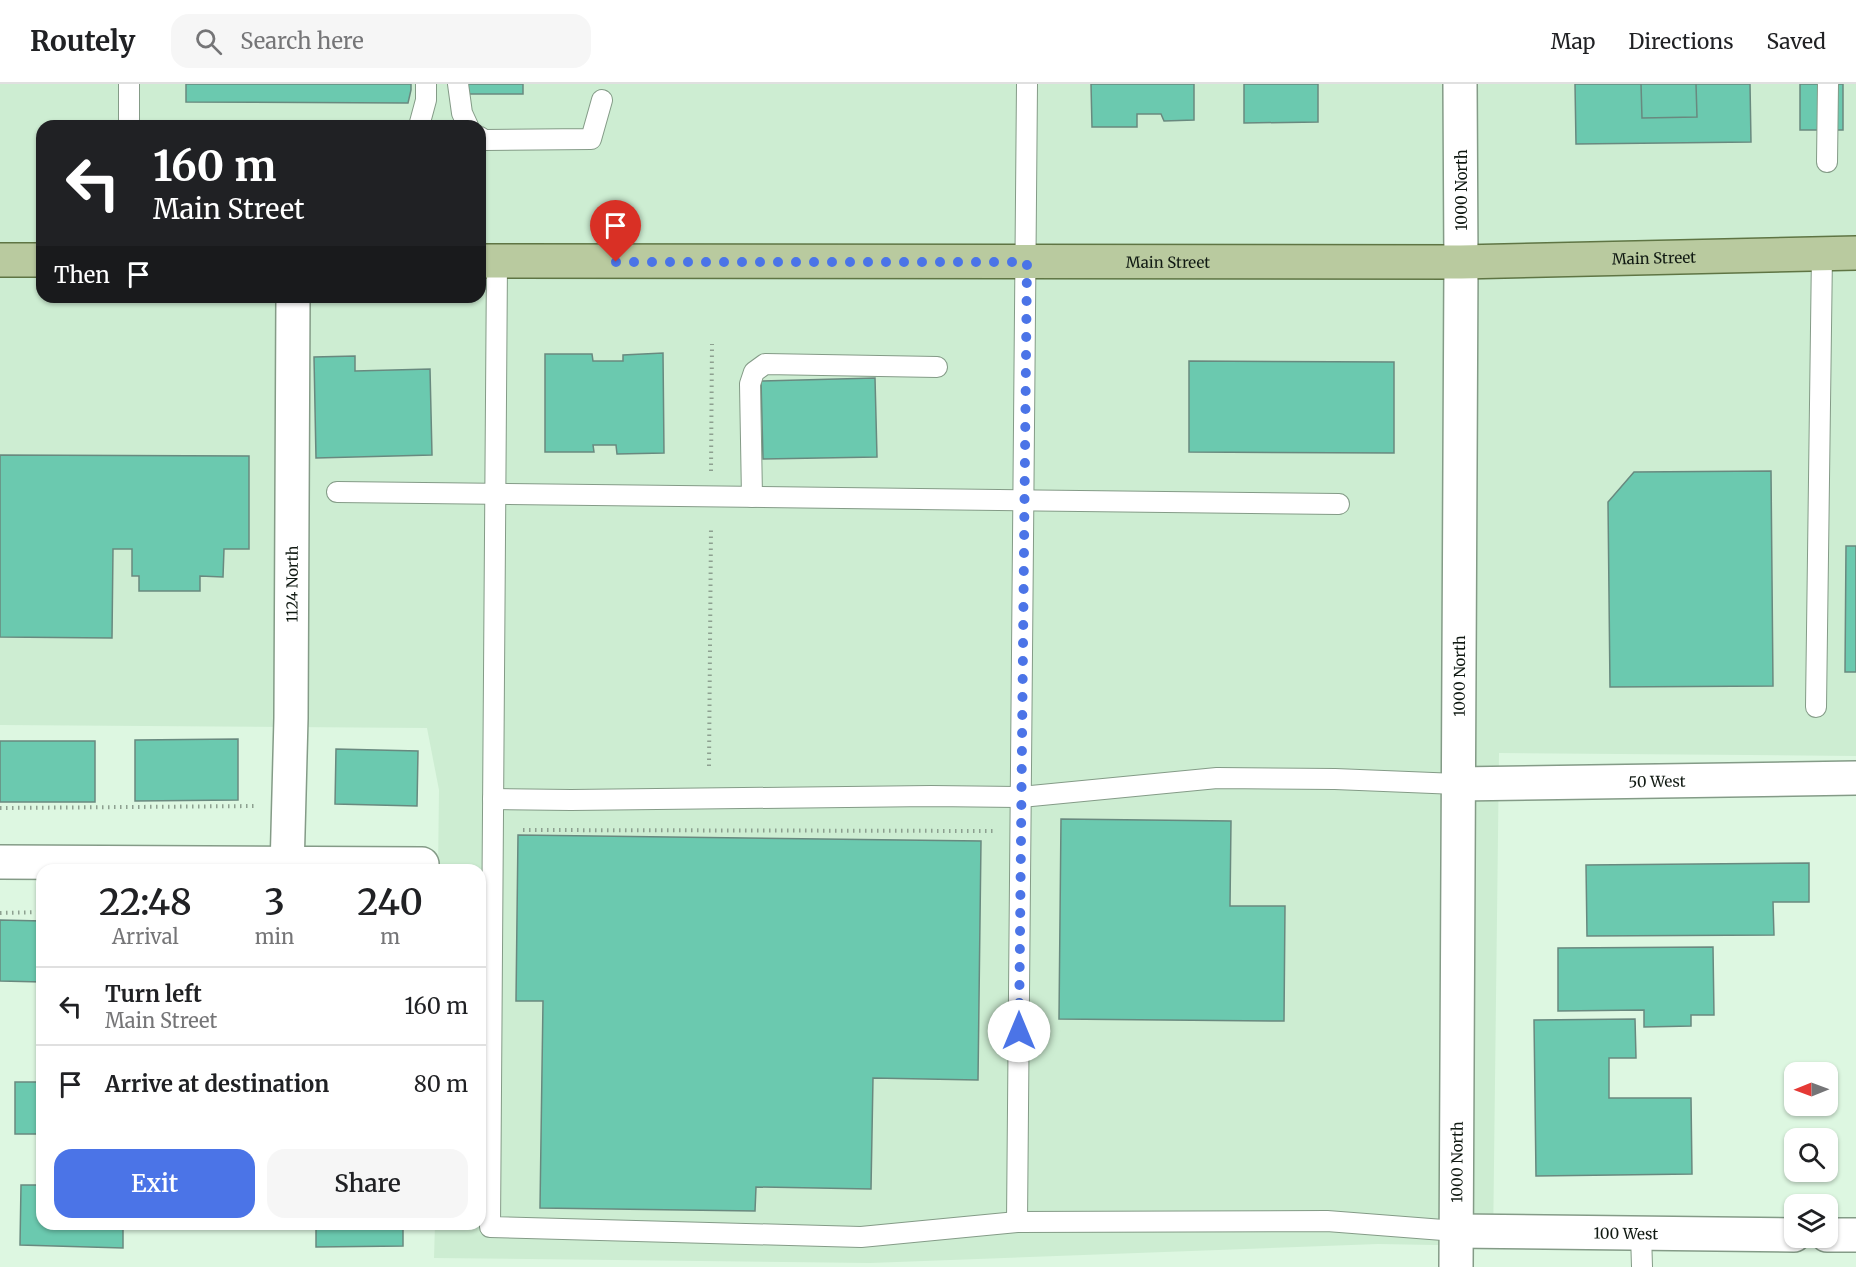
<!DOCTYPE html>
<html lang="en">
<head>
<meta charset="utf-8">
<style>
  :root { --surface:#fff; --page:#f6f6f6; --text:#202124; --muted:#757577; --line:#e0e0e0; --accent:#4b74e7 }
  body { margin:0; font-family:Merriweather,serif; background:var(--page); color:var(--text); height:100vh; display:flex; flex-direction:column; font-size:22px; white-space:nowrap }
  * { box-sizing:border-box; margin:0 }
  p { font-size:20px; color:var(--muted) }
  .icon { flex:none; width:33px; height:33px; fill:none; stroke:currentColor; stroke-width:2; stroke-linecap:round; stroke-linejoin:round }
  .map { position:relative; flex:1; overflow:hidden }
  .drawer { position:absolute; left:36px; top:780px; width:450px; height:366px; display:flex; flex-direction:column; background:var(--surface); border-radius:18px; box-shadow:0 2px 4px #0004 }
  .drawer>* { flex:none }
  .top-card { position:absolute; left:36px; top:36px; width:450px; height:183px; border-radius:18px; box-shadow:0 2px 4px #0004; background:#202124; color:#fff; overflow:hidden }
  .needle { width:39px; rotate:269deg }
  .tools { position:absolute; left:1784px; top:978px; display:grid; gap:12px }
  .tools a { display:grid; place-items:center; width:54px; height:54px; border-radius:12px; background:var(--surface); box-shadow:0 2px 4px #0004; font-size:30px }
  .pin { position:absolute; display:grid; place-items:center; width:51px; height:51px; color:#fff; margin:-62px -26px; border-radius:50% 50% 50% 0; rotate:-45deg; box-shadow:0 0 6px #0007 }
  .pin .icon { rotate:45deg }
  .me { position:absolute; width:66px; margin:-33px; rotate:0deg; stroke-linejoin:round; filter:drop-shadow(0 0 4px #0008) }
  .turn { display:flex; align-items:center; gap:21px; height:126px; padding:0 18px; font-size:27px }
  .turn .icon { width:78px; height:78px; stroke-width:2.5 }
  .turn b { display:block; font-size:42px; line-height:51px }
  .then { display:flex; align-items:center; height:57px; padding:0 18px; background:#0003; gap:12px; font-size:22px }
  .eta { display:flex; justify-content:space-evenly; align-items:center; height:102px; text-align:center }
  .eta b { font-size:36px; font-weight:600; line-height:42px }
  .action { display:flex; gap:12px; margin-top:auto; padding:12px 18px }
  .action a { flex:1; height:69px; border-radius:18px; background:var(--accent); color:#fff; font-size:24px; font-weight:600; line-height:69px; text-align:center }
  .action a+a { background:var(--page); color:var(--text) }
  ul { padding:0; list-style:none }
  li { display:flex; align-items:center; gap:18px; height:78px; padding:0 18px; border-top:2px solid var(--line) }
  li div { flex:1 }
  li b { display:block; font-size:22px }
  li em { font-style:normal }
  header { display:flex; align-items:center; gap:36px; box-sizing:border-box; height:84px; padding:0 30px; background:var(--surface); border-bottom:2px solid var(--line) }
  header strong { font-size:28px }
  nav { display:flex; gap:33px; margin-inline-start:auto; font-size:21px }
  .search { width:420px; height:54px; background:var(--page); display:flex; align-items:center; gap:15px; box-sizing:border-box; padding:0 21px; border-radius:18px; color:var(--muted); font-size:22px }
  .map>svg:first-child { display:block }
  .built { fill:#cdedd2; fill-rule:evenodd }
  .building { fill:#6bc9af; stroke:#69897f; stroke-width:1.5 }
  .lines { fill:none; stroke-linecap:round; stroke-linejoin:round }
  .service-casing { stroke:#849b87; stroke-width:22 }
  .minor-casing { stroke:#849b87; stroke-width:36 }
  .tertiary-casing { stroke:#849b87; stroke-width:36 }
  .primary-casing { stroke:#5f7544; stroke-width:36 }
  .path { stroke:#8da090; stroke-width:4; stroke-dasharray:1.5 4.5; stroke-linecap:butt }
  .service { stroke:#fff; stroke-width:20 }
  .minor { stroke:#fff; stroke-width:33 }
  .tertiary { stroke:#fff; stroke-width:33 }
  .primary { stroke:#b9ca9f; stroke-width:33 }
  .route { stroke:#4b74e7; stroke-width:10; stroke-dasharray:0 18 }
  .labels { text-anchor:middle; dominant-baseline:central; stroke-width:4.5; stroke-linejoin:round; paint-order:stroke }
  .street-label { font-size:15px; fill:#101912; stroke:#fff }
</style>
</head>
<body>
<header>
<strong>Routely</strong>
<div class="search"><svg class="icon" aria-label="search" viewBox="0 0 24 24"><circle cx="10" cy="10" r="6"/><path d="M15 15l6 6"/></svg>Search here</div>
<nav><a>Map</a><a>Directions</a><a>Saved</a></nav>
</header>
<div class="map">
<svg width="1856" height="1183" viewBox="0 0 1856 1183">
  <rect width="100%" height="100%" fill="#ddf7e1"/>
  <!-- built -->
  <path class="built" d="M0,0h1856v672l-357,-3 -6,493 -115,-2 -508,19 -436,-5 1,-34h45v-354h-42l1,-80 -12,-62 -427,-3zM42,42h438v171h-438z"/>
  <!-- building -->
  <g class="building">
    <path d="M186,0h225v6l-3,13 -222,-1z"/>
    <rect x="464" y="0" width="59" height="10"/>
    <path d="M1091,0h103v36l-30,1 -3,-7h-24v13h-45z"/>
    <path d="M1244,0h74v38l-74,1z"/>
    <path d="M1575,0h175l1,58 -175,2z"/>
    <path d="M1641,0h55l1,33 -55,1z"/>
    <rect x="1800" y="0" width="43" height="46"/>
    <path d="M663,269l1,100 -47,1 -1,-9h-23l1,7h-49v-98h47l1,7h30v-6z"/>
    <path d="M355,272v15l75,-2 2,86 -116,3 -2,-101z"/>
    <path d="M1189,277l205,1v91l-205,-1z"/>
    <path d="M875,294l2,79 -114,2 -2,-78z"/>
    <path d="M0,371l249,1v93h-25l-1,28 -23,-1v15h-61v-15h-7v-27h-19l-1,89 -112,-1z"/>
    <path d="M1771,387l2,215 -163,1 -2,-185 26,-30z"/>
    <path d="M1846,462h10v126h-11z"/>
    <path d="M238,655v61l-103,1v-61z"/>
    <rect x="0" y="657" width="95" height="61"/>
    <path d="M336,665l82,2 -1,55 -82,-2z"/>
    <path d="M1061,735l170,2 -1,85h55l-1,115 -225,-2z"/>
    <path d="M518,751l463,6 -3,239 -105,-2 -2,111 -115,-2 -1,24 -215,-3 3,-207h-27z"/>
    <path d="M1809,779v39h-36l1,33 -187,1 -1,-71z"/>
    <path d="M0,836l42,1v61l-42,-1z"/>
    <path d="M1713,863l1,68h-23v11l-47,1v-17l-86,1v-63z"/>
    <path d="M1635,935l1,39h-27v40h82l1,76 -156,2 -2,-156z"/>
    <rect x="15" y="998" width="27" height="52"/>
    <path d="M21,1101h21v39h81v24l-103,-3z"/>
    <path d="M316,1140h87v22l-87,1z"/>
  </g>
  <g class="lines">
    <defs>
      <g id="service">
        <path d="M129,0v42"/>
        <path d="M458,0l4,29 6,13"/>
        <path d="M419,42l7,-26v-16"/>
        <path d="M480,53l4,3 107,-1 11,-39"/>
        <path d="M1827,78l1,-78"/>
        <path d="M497,177l-7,966 371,10 156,-15 310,-1 129,10"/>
        <path d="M337,408l1002,12"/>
        <path d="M752,413l-2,-113 4,-12 11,-8 172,3"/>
        <path d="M1816,623l6,-454"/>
        <path d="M493,715l78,1 360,-4 90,1 196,-19 118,1 122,5"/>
        <path d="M1017,1138l10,-1138"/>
        <path d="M1641,1149l1,34"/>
      </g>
      <g id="minor">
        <path id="s1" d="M1457,700l399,-6"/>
        <path d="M0,778l422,2"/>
        <path id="s2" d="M287,786l4,-152 2,-421"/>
        <path id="s3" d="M1456,1147l338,4"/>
        <path d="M1827,1151h29"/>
      </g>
      <g id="tertiary">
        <path id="s4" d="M1456,1183l5,-1005 -1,-178"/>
      </g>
      <g id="primary">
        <path d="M0,176h42"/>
        <path id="s5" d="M480,177l981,1 395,-9"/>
      </g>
    </defs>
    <!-- service casing -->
    <use href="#service" class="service-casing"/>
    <!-- minor casing -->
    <use href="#minor" class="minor-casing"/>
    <!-- tertiary casing -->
    <use href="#tertiary" class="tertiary-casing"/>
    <!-- primary casing -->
    <use href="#primary" class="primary-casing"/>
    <!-- path -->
    <g class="path">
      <path d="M711,387l1,-127"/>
      <path d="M709,682l2,-239"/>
      <path d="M0,724l257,-2"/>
      <path d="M523,746l471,1"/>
      <path d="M0,829l42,-1"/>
    </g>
    <!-- service -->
    <use href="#service" class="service"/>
    <!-- minor -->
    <use href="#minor" class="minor"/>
    <!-- tertiary -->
    <use href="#tertiary" class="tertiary"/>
    <!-- primary -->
    <use href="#primary" class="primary"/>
  </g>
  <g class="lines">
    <!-- route -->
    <path class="route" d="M616,178h411l-8,769"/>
  </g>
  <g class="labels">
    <!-- street labels -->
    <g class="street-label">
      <text transform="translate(1461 106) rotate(-90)">1000 North</text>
      <text stroke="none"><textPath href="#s5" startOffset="1174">Main Street</textPath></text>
      <text stroke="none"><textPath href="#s5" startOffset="688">Main Street</textPath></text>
      <text stroke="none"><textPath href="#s2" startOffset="286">1124 North</textPath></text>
      <text stroke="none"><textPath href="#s4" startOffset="591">1000 North</textPath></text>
      <text stroke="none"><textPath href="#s1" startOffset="200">50 West</textPath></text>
      <text stroke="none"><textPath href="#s4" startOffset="105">1000 North</textPath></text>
      <text stroke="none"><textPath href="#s3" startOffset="170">100 West</textPath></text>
    </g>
  </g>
</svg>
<div class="tools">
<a><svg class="needle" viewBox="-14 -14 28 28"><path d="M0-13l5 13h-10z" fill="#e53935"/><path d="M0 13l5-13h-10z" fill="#757577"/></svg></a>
<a><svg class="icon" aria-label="search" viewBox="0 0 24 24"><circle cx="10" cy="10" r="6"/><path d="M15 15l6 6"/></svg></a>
<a><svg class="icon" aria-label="layers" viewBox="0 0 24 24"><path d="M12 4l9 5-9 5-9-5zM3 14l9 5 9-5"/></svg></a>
</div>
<div class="pin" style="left:616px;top:178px;background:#d93025"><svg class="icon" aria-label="arrive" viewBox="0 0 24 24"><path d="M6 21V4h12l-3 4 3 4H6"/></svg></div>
<svg class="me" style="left:1019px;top:947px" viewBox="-20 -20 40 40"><circle r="19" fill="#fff"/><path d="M0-13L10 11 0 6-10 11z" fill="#4b74e7"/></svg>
<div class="top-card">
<div class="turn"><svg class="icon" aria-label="left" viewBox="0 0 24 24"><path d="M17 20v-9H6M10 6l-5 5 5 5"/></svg><div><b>160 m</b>Main Street</div></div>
<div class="then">Then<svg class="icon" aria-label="arrive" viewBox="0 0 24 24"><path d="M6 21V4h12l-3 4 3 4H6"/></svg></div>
</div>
<section class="drawer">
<div class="eta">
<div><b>22:48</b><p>Arrival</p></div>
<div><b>3</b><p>min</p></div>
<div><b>240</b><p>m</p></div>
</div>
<ul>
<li><svg class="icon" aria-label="left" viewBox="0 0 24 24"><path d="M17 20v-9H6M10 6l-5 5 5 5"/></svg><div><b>Turn left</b><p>Main Street</p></div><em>160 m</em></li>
<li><svg class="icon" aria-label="arrive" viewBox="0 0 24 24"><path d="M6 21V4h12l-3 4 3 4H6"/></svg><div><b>Arrive at destination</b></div><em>80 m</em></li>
</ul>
<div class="action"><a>Exit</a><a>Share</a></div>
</section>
</div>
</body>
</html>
